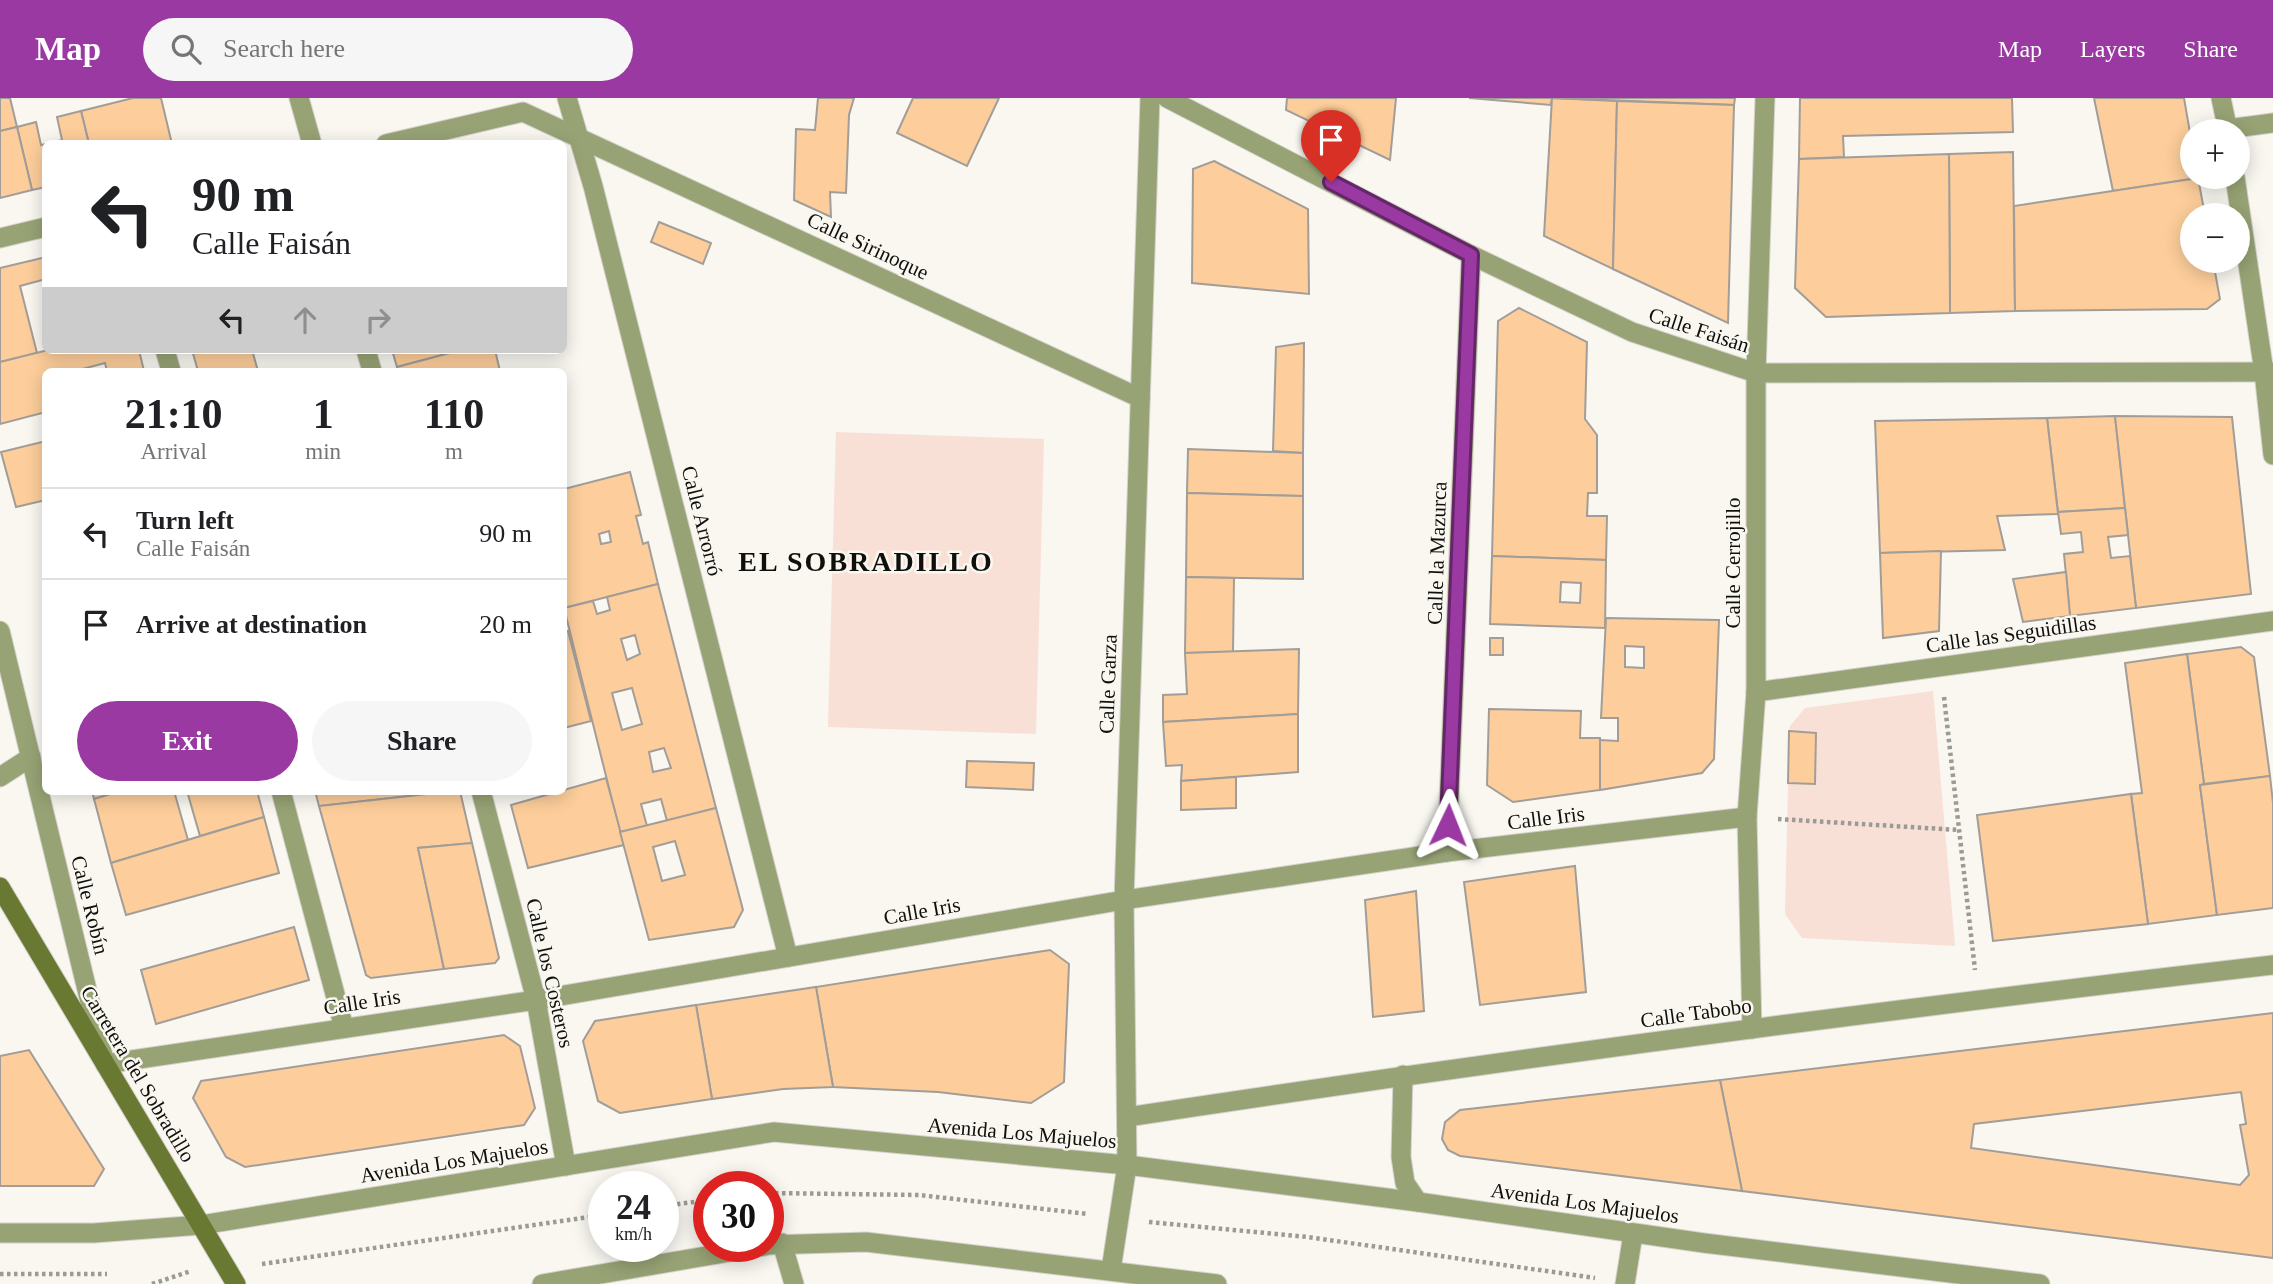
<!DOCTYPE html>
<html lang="en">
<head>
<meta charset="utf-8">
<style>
  :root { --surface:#fff; --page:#f6f6f6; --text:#202124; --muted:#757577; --line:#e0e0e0; --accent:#9a39a1 }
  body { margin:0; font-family:Georgia,serif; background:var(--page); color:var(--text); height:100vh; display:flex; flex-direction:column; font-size:26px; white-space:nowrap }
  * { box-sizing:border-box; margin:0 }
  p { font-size:23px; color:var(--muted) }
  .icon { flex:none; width:38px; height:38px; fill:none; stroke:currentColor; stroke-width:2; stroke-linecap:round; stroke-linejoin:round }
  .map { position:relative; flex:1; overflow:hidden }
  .details { position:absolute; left:42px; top:270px; width:525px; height:427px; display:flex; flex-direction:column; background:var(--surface); border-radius:10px; box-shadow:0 4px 18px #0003 }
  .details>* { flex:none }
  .hud { position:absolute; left:42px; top:42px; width:525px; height:214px; border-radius:10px; box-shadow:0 4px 18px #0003; background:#fff; color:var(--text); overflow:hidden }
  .tools { position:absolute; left:2180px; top:21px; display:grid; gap:14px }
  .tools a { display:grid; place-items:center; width:70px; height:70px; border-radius:50%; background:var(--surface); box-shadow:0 4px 18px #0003; font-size:35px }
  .speed { position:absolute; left:588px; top:1073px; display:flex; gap:14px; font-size:35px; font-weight:700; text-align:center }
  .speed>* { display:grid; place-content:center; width:91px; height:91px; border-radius:50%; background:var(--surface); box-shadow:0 4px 18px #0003; line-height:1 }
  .speed small { font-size:18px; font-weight:400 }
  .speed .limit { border:10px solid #d22; background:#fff; color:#111 }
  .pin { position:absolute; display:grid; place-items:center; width:60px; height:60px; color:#fff; margin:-72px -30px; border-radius:50% 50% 50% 0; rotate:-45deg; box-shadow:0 0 7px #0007 }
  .pin .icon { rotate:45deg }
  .me { position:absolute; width:77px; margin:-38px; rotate:2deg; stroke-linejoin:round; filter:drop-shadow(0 0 5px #0008) }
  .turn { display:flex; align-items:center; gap:24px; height:147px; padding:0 35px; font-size:32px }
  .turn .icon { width:91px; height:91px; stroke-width:2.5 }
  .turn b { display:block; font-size:49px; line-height:60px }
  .lanes { display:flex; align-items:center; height:66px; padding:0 35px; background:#0003; justify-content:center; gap:35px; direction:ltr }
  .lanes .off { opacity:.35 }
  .eta { display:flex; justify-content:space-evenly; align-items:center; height:119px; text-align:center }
  .eta b { font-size:42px; font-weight:800; line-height:49px }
  .action { display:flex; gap:14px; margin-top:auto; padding:14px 35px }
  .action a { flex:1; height:80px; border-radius:42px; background:var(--accent); color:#fff; font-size:28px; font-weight:800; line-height:80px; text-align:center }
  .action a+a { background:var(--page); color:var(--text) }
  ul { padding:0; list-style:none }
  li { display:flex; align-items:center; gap:21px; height:91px; padding:0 35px; border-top:2px solid var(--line) }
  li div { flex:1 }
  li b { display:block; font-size:26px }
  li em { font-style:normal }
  header { display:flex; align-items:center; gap:42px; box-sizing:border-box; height:98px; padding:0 35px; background:var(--accent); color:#fff }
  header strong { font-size:33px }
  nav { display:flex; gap:38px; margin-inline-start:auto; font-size:24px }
  .search { width:490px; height:63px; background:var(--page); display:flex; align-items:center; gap:18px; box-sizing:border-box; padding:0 24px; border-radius:38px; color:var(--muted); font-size:26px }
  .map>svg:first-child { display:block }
  .green { fill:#f8e0d7 }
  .building { fill:#fdce9b; stroke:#a29d98; stroke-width:2; fill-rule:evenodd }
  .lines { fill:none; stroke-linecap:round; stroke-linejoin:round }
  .minor-casing { stroke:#d4d2cc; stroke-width:21 }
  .tertiary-casing { stroke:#d4d2cc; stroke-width:21 }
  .secondary-casing { stroke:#d4d2cc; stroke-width:21 }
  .path { stroke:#9b9a95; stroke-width:4.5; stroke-dasharray:3.5 3.5; stroke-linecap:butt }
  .minor { stroke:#97a375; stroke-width:19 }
  .tertiary { stroke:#97a375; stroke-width:19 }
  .secondary { stroke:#697932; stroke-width:19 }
  .route-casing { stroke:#642569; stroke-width:18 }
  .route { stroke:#9a39a1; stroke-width:12 }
  .labels { text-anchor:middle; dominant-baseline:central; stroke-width:5; stroke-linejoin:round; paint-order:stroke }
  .street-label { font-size:21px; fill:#0f0f0c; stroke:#f9f7f0 }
  .district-label { font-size:28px; font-weight:bold; letter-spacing:2px; fill:#0f0f0c; stroke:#f9f7f0 }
</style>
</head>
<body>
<header>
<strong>Map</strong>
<div class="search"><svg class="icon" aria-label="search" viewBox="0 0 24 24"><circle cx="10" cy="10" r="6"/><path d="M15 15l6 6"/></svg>Search here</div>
<nav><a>Map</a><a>Layers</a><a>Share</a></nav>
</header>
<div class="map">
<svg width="2273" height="1186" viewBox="0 0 2273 1186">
  <rect width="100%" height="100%" fill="#f9f7f0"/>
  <!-- green -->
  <g class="green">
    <path d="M836,334l208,7 -8,295 -208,-7z"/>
    <path d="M1933,593l22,255 -153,-8 -17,-24 3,-131h27l1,-50 -27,-2 1,-5 15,-18z"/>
  </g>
  <!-- building -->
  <g class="building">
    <path d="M0,0h10l7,29 -17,4z"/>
    <path d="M133,0h28l11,46h-83l-8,-33z"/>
    <path d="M818,0h36l-5,17 -3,78 -16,-1 1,25 -37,-17 2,-71 19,1z"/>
    <path d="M913,0h86l-32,68 -70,-33z"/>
    <path d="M1287,0h109l-6,62 -104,-50z"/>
    <path d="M1469,0h83l-1,7z"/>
    <path d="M1552,0l65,3 -4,168 -69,-33z"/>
    <path d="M1552,0h183l-1,7z"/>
    <path d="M1800,0h212l1,34 -170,4 1,21 -45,2z"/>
    <path d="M2094,0h90l9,52v27l5,1 -85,13z"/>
    <path d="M1617,3l117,4 -6,218 -115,-54z"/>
    <path d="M81,13l8,33h-42l15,-4 -5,-23z"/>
    <path d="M36,24l5,23 5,-1v43l-14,3 -15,-63z"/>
    <path d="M17,29l15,63 -32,8v-67z"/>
    <path d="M2013,54l2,159 -65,2 -1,-159z"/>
    <path d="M1949,56l1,159 -124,4 -31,-29 4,-129z"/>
    <path d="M1214,63l94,48 1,85 -117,-11 1,-114z"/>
    <path d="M2198,80l7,37h-12v46h20l7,38 -13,10 -192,2 -1,-105z"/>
    <path d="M659,124l52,21 -8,21 -52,-22z"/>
    <path d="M46,159v22l-26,7 17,67 -37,9v-94z"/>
    <path d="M1519,210l68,34 -2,77 12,16v58h-9l-1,23h20l-1,44 -114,-4 6,-235z"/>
    <path d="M1304,245l-1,110 -30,-2 3,-104z"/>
    <path d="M48,252h91l5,21h-37l-2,-8 -30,8h-29v41l-46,12v-62z"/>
    <path d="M192,252h60l6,21h-60z"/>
    <path d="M392,252h69l-64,17z"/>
    <path d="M461,252h34l5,21h-103v-4z"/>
    <path d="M2115,318l10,92 -67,4 -11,-94z"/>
    <path d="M2115,318l117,1 19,177 -115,14z"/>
    <path d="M2047,320l11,96 -61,2 8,34 -125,3 -5,-132z"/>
    <path d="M46,343v59l-30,7 -15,-55z"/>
    <path d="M1188,351l115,4v43l-116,-3z"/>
    <path d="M630,374l11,43 -5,1 7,28 5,-2 10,42 -94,24v-119zM609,433l2,11 -10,2 -2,-10z"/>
    <path d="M1187,395l116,3v83l-117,-2z"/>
    <path d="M2125,410l3,27 -20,2 3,21 19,-2 6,52 -66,8 -6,-62 19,-2 -2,-20 -20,2 -3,-22z"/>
    <path d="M1941,453l-2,80 -56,7 -3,-85z"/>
    <path d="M1492,458l114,4 -1,68 -115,-4zM1561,484l20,1 -1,20 -20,-1z"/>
    <path d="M2066,474l4,44 -47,6 -10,-43z"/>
    <path d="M1186,479l48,1 -1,74 -48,1z"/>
    <path d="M658,486l58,224 -49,13 -6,-22 -20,5 6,22 -27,6 -56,-224 29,-7 4,13 13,-4 -3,-13zM635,537l5,19 -13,6 -6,-21zM632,590l10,36 -20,6 -10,-37zM664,650l7,20 -18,4 -4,-20z"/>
    <path d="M1606,520l113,2 -5,139 -12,14 -102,17v-50l18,1v-23h-17zM1625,548l19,1v21l-19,-1z"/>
    <path d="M568,533l23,90 -27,7v-96z"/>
    <rect x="1490" y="540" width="13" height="17"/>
    <path d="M2241,549l13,10 16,119 -66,8 -17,-130z"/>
    <path d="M1299,551l-1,65 -135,8v-27l24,-1 -2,-41z"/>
    <path d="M2187,556l17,130 -4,1 17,130 -69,9 -17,-130 11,-1 -17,-130z"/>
    <path d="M1489,611l92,2 -1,27h20v52l-87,12 -26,-17z"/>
    <path d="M1298,616v58l-117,9 1,-16 -16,1 -3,-44z"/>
    <path d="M1789,633l27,2 -1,51 -27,-1z"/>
    <path d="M967,663l67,2 -1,27 -67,-3z"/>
    <path d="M2270,678l3,27v105l-56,7 -17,-130z"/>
    <path d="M1236,679v31l-55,2v-29z"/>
    <path d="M606,680l18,67 -96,23 -17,-63z"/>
    <path d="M92,693h30l-28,8z"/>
    <path d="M120,693h54l14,49 -77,23 -17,-64z"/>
    <path d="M187,693h70l7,26 -64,19z"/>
    <path d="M315,693h139l-135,15z"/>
    <path d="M454,693h6l12,52 -54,5 26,121 -73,9 -5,-3 -47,-169z"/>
    <path d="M2131,696l17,130 -155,17 -16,-126z"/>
    <path d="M716,710l27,102 -9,17 -85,13 -29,-108zM675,743l10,34 -23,6 -9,-34z"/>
    <path d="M264,719l15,56 -153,42 -15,-52z"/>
    <path d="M472,745l27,115 -4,5 -51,6 -26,-121z"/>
    <path d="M1575,768l11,126 -106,13 -16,-123z"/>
    <path d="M1416,793l8,120 -51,6 -8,-117z"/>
    <path d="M294,829l15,53 -153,44 -15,-54z"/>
    <path d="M1050,852l19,14 -5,118 -33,21 -93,-11 -105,-5 -17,-100z"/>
    <path d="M816,889l17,100 -50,2 -71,10 -16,-94z"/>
    <path d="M696,907l16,94 -92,14 -22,-12 -15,-60 12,-20z"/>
    <path d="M2273,915v245l-531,-67 -22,-111zM2241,994l5,32 -6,1 9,50 -9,10 -269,-37 3,-24z"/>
    <path d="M504,937l16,11 15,62 -11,17 -279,42 -19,-10 -33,-59 8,-17z"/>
    <path d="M29,952l75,119 -10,17h-94v-130z"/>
    <path d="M1720,982l22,111 -282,-35 -12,-6 -6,-11 3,-17 15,-12z"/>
  </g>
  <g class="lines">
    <defs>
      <g id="minor">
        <path d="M299,0l13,46"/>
        <path d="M567,0l26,88 195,771"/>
        <path d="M1167,0l304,157 161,77 124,41 517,-1"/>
        <path d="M2221,0l7,33"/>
        <path d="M2227,31l46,-6"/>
        <path d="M386,46l137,-32 617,286"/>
        <path d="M2235,79l29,195 9,83"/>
        <path d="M0,140l46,-11"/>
        <path d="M165,252l6,21"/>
        <path d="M366,252l6,21"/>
        <path d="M0,533l105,433 431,-64 588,-100 323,-48 300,-35"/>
        <path d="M1756,594l517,-71"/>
        <path d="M0,679l31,-20"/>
        <path d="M281,693l63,237"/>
        <path d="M481,693l55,209 30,166"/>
        <path d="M1447,754l24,-597"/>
        <path d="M1752,931l-5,-212 9,-125v-319l9,-275"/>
        <path d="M1403,977l-2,82 4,26 13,19"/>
        <path d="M1127,1019c381,-58 763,-108 1146,-152"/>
        <path d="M782,1145l12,41"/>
        <path d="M1111,1172l16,-105 -3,-265 26,-802"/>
        <path d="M1625,1186l8,-50"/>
      </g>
      <g id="tertiary">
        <path d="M0,1135h94l107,-8 573,-93 353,33 291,37 286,41 336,41"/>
        <path d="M768,1147l98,-3 351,42"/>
        <path d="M542,1186l223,-38"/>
      </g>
      <path id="secondary" d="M0,789l236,397"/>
    </defs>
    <!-- minor casing -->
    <use href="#minor" class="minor-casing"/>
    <!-- tertiary casing -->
    <use href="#tertiary" class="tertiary-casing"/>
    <!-- secondary casing -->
    <use href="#secondary" class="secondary-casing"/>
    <!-- path -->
    <g class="path">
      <path d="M1944,599l31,273"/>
      <path d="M1778,721l181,11"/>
      <path d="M768,1095l151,2 169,19"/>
      <path d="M663,1108l46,-6"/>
      <path d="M1149,1124l159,15 287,41"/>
      <path d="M262,1166l342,-49"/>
      <path d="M0,1176h107"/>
      <path d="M152,1186l39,-13"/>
    </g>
    <!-- minor -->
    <use href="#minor" class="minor"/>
    <!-- tertiary -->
    <use href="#tertiary" class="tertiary"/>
    <!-- secondary -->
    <use href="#secondary" class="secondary"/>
  </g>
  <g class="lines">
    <defs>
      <path id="route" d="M1331,84l140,73 -23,570"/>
    </defs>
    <!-- route casing -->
    <use href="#route" class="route-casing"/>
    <!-- route -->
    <use href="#route" class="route"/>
  </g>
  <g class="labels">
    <!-- street labels -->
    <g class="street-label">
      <text transform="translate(868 148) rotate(25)">Calle Sirinoque</text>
      <text transform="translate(1699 232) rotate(18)">Calle Faisán</text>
      <text transform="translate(702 423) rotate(76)">Calle Arrorró</text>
      <text transform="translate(1437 455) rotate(-88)">Calle la Mazurca</text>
      <text transform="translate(1733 465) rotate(-90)">Calle Cerrojillo</text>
      <text transform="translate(2011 536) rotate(-8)">Calle las Seguidillas</text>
      <text transform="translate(1108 586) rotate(-88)">Calle Garza</text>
      <text transform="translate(1546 720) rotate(-7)">Calle Iris</text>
      <text transform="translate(90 807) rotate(76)">Calle Robín</text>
      <text transform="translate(922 813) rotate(-10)">Calle Iris</text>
      <text transform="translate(550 875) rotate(77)">Calle los Costeros</text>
      <text transform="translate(362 904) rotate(-9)">Calle Iris</text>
      <text transform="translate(1696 915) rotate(-8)">Calle Tabobo</text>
      <text transform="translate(138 976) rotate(59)">Carretera del Sobradillo</text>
      <text transform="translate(1022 1035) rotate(5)">Avenida Los Majuelos</text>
      <text transform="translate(454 1063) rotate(-9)">Avenida Los Majuelos</text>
      <text transform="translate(1585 1105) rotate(8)">Avenida Los Majuelos</text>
    </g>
    <!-- district labels -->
    <g class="district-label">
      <text x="866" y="463">EL SOBRADILLO</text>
    </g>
  </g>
</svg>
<div class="tools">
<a>+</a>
<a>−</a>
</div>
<div class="speed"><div>24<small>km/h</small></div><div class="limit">30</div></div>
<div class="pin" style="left:1331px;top:84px;background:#d93025"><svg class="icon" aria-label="arrive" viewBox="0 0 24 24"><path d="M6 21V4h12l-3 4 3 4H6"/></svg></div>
<svg class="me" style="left:1448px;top:727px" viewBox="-20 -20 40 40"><path d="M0-17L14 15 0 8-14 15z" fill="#9a39a1" stroke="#fff" stroke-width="4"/></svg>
<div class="hud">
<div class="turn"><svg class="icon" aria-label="left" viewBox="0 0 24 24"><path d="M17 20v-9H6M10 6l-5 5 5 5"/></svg><div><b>90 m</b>Calle Faisán</div></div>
<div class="lanes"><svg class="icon" aria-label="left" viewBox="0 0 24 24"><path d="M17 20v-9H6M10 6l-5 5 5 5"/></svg><svg class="icon off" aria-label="ahead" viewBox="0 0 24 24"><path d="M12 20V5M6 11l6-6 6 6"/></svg><svg class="icon off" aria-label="right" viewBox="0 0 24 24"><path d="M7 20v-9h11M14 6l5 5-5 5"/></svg></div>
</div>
<section class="details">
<div class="eta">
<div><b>21:10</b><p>Arrival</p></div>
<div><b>1</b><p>min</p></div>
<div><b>110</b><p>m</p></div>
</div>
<ul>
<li><svg class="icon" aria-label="left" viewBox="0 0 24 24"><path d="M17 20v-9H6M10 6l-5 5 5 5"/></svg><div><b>Turn left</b><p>Calle Faisán</p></div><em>90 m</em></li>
<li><svg class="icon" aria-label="arrive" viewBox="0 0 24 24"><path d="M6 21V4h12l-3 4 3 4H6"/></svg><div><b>Arrive at destination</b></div><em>20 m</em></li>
</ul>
<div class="action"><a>Exit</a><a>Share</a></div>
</section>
</div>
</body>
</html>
